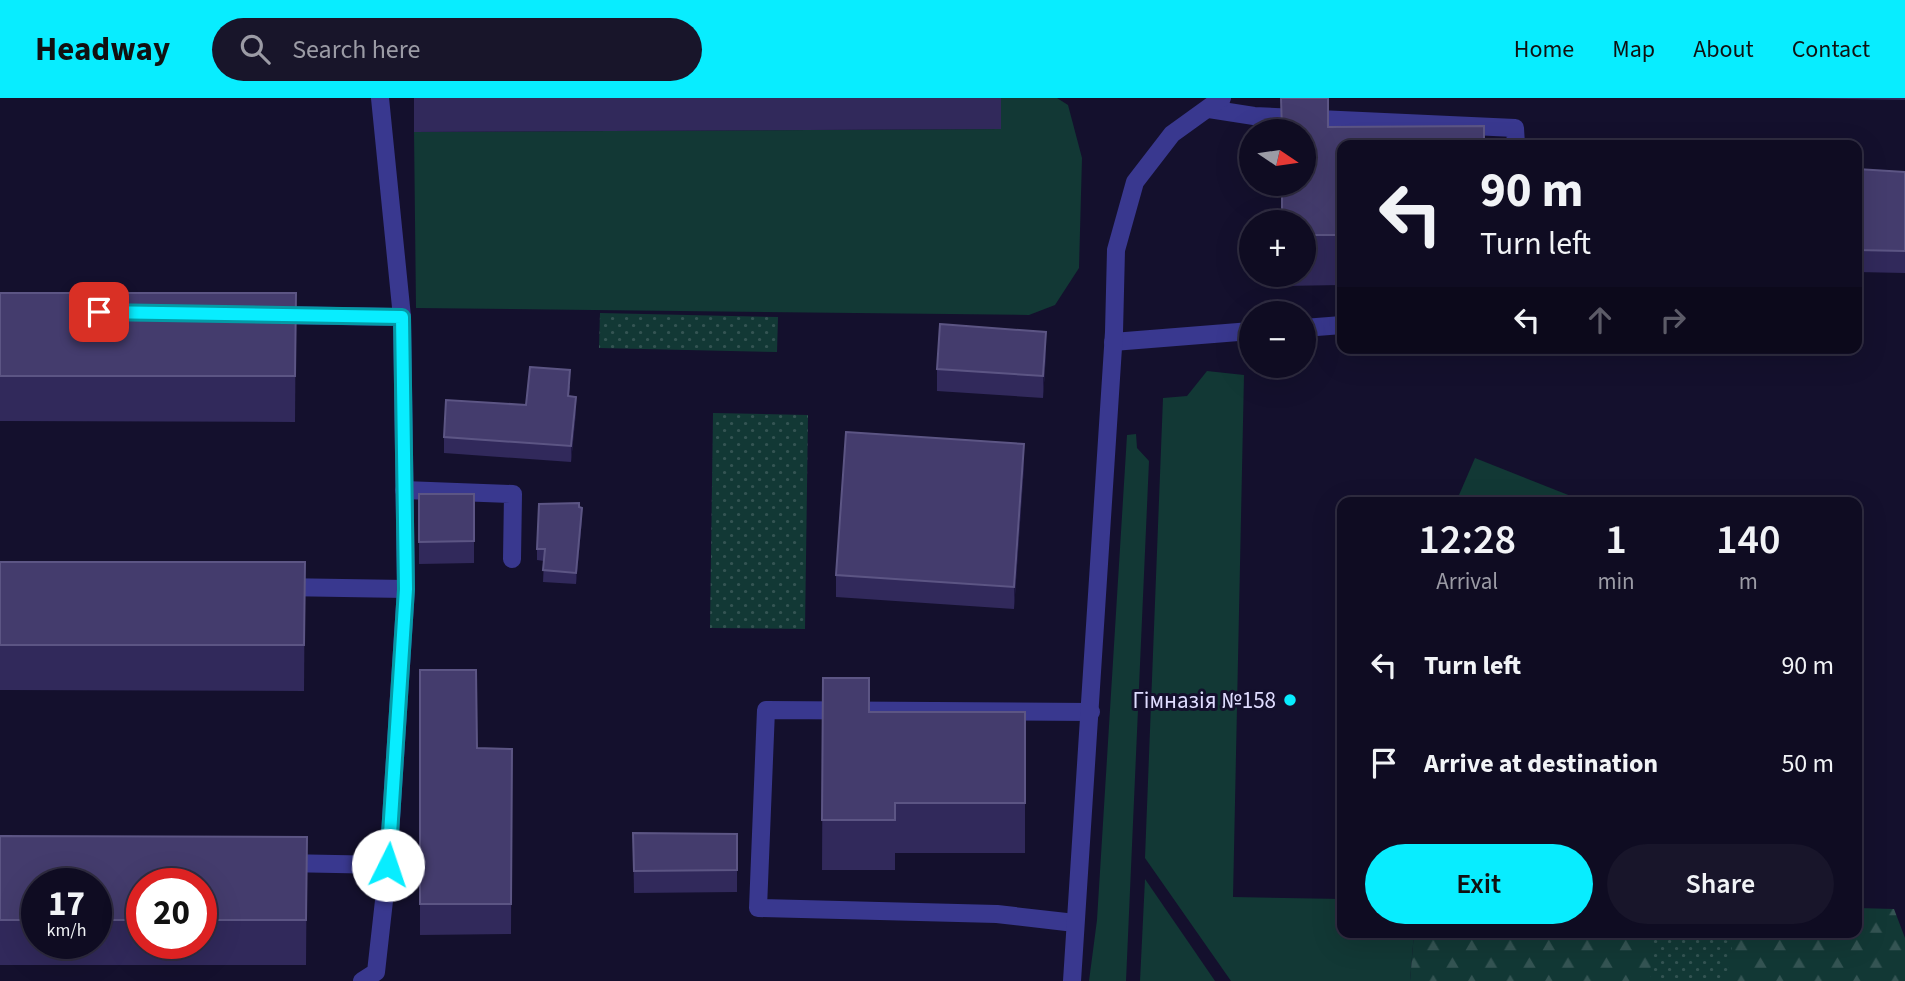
<!DOCTYPE html>
<html lang="en">
<head>
<meta charset="utf-8">
<style>
  :root { --surface:#0f0c22; --page:#18152a; --text:#f1f3f6; --muted:#9b9ba5; --line:#2f2c40; --accent:#08edff }
  body { margin:0; font-family:"Source Sans 3",sans-serif; background:var(--page); color:var(--text); height:100vh; display:flex; flex-direction:column; font-size:26px; white-space:nowrap }
  * { box-sizing:border-box; margin:0 }
  p { font-size:23px; color:var(--muted) }
  .icon { flex:none; width:38px; height:38px; fill:none; stroke:currentColor; stroke-width:2; stroke-linecap:round; stroke-linejoin:round }
  .map { position:relative; flex:1; overflow:hidden }
  .panel { position:absolute; left:1337px; top:399px; width:525px; height:441px; display:flex; flex-direction:column; background:var(--surface); border-radius:14px; box-shadow:0 7px 28px #0002,0 0 0 2px var(--line) }
  .panel>* { flex:none }
  .guide { position:absolute; left:1337px; top:42px; width:525px; height:214px; border-radius:14px; box-shadow:0 7px 28px #0002,0 0 0 2px var(--line); background:#0f0c22; color:var(--text); overflow:hidden }
  .needle { width:46px; rotate:103deg }
  .buttons { position:absolute; left:1239px; top:21px; display:grid; gap:14px }
  .buttons a { display:grid; place-items:center; width:77px; height:77px; border-radius:50%; background:var(--surface); box-shadow:0 7px 28px #0002,0 0 0 2px var(--line); font-size:35px }
  .speed { position:absolute; left:21px; top:770px; display:flex; gap:14px; font-size:35px; font-weight:700; text-align:center }
  .speed>* { display:grid; place-content:center; width:91px; height:91px; border-radius:50%; background:var(--surface); box-shadow:0 7px 28px #0002,0 0 0 2px var(--line); line-height:1 }
  .speed small { font-size:18px; font-weight:400 }
  .speed .limit { border:10px solid #d22; background:#fff; color:#111 }
  .pin { position:absolute; display:grid; place-items:center; width:60px; height:60px; color:#fff; margin:-30px; border-radius:14px; box-shadow:0 4px 10px #0006 }
  .me { position:absolute; width:77px; margin:-38px; rotate:4deg; stroke-linejoin:round; filter:drop-shadow(0 0 5px #0008) }
  .turn { display:flex; align-items:center; gap:24px; height:147px; padding:0 28px; font-size:32px }
  .turn .icon { width:91px; height:91px; stroke-width:2.5 }
  .turn b { display:block; font-size:49px; line-height:60px }
  .lanes { display:flex; align-items:center; height:66px; padding:0 28px; background:#0003; justify-content:center; gap:35px; direction:ltr }
  .lanes .off { opacity:.35 }
  .eta { display:flex; justify-content:space-evenly; align-items:center; height:119px; text-align:center }
  .eta b { font-size:42px; font-weight:600; line-height:49px }
  .primary-button { display:flex; gap:14px; margin-top:auto; padding:14px 28px }
  .primary-button a { flex:1; height:80px; border-radius:42px; background:var(--accent); color:#111; font-size:28px; font-weight:600; line-height:80px; text-align:center }
  .primary-button a+a { background:var(--page); color:var(--text) }
  ul { padding:0; list-style:none }
  li { display:flex; align-items:center; gap:21px; height:98px; padding:0 28px }
  li div { flex:1 }
  li b { display:block; font-size:26px }
  li em { font-style:normal }
  header { display:flex; align-items:center; gap:42px; box-sizing:border-box; height:98px; padding:0 35px; background:var(--accent); color:#111 }
  header strong { font-size:33px }
  nav { display:flex; gap:38px; margin-inline-start:auto; font-size:24px }
  .search { width:490px; height:63px; background:var(--page); display:flex; align-items:center; gap:18px; box-sizing:border-box; padding:0 24px; border-radius:38px; color:var(--muted); font-size:26px }
  .map>svg:first-child { display:block }
  .grass { fill:#123835 }
  .forest { fill:url(#forest-firs) }
  .park { fill:url(#park-dots) }
  .lines { fill:none; stroke-linecap:round; stroke-linejoin:round }
  .minor { stroke:#39388f; stroke-width:18 }
  .wall { fill:#31295b; fill-rule:evenodd }
  .shaded-wall { fill:#1e1741 }
  .building { fill:#443c6d; stroke:#5c5584; stroke-width:2 }
  .route-casing { stroke:#059aa6; stroke-width:18 }
  .route { stroke:#08edff; stroke-width:12 }
  .poi-dot { fill:#08edff; stroke:#14102d; stroke-width:2.5 }
  .labels { text-anchor:middle; dominant-baseline:central; stroke-width:6; stroke-linejoin:round; paint-order:stroke }
  .poi-label { font-size:23px; fill:#dfdcff; stroke:#14102d; text-anchor:end }
</style>
</head>
<body>
<header>
<strong>Headway</strong>
<div class="search"><svg class="icon" aria-label="search" viewBox="0 0 24 24"><circle cx="10" cy="10" r="6"/><path d="M15 15l6 6"/></svg>Search here</div>
<nav><a>Home</a><a>Map</a><a>About</a><a>Contact</a></nav>
</header>
<div class="map">
<svg width="1905" height="883" viewBox="0 0 1905 883">
  <defs>
    <pattern id="forest-firs" width="22" height="20" patternUnits="userSpaceOnUse" patternTransform="scale(1.75)"><rect width="22" height="20" fill="#123835"/><path d="M5 1l3.5 6h-7zM16 11l3.5 6h-7z" fill="#345453"/></pattern>
    <pattern id="park-dots" width="8" height="8" patternUnits="userSpaceOnUse" patternTransform="scale(1.75)"><rect width="8" height="8" fill="#123835"/><path d="M2 2h.1M6 6h.1" fill="none" stroke="#345453" stroke-width="1.8" stroke-linecap="round"/></pattern>
  </defs>
  <rect width="100%" height="100%" fill="#14102d"/>
  <!-- grass -->
  <g class="grass">
    <path d="M1001,0h56l11,7 14,53 -3,110 -24,37 -26,10 -613,-7 -2,-176 587,-3z"/>
    <path d="M1207,273l37,4 -11,522 109,2v34h72l-4,48h-179l-86,-123 18,-460 24,-2z"/>
    <path d="M1136,336l1,14 12,13 -23,520h-37l8,-61 30,-485z"/>
    <path d="M1475,360l111,44h-130z"/>
    <path d="M1145,781l70,102h-75z"/>
  </g>
  <!-- forest -->
  <path class="forest" d="M1857,810l37,1 11,29v43h-495l4,-48h443z"/>
  <!-- park -->
  <g class="park">
    <path d="M600,215l178,4 -1,35 -178,-4z"/>
    <path d="M713,315l95,2 -3,214 -95,-1z"/>
    <path d="M1653,835l80,8 -7,40h-76z"/>
  </g>
  <g class="lines">
    <!-- minor -->
    <g class="minor">
      <path d="M1209,11l45,7 261,12 1,17"/>
      <path d="M272,217l130,2"/>
      <path d="M1304,230l38,-3"/>
      <path d="M1113,244l138,-11"/>
      <path d="M404,392l109,4 -1,65"/>
      <path d="M280,489l126,2"/>
      <path d="M283,765l105,2"/>
      <path d="M1075,825l-78,-9 -239,-6 8,-198 325,2"/>
      <path d="M362,883l14,-9 12,-107 18,-276 -4,-272 -22,-219"/>
      <path d="M1072,883l42,-649 2,-82 19,-68 37,-48 50,-36"/>
    </g>
  </g>
  <!-- wall -->
  <g class="wall">
    <path d="M414,0h587v31l-587,3z"/>
    <path d="M1792,0h113v2z"/>
    <path d="M1328,29l14,18v140l-60,1v-11h22v-53z"/>
    <path d="M1857,71l48,3v101l-48,-1z"/>
    <path d="M0,195h296l-1,129 -295,-1z"/>
    <path d="M1046,256l-3,44 -106,-7v-22z"/>
    <path d="M570,288l-1,10 7,16 -5,50 -127,-9v-16l82,-32z"/>
    <path d="M1024,368l-10,143 -178,-12v-22z"/>
    <path d="M419,396h55v69l-55,1z"/>
    <path d="M579,409l3,12 -6,65 -33,-2 1,-21 -7,-1v-11z"/>
    <path d="M0,464h305l-1,129 -304,-1z"/>
    <path d="M420,572l57,78 35,1 -1,185 -91,1z"/>
    <path d="M823,580l46,34h156v141h-130v17h-73z"/>
    <path d="M633,735l104,1v58l-103,1z"/>
    <path d="M0,738l307,1 -1,128h-306zM37,786h59v59h-59zM142,786h59v59h-59z"/>
  </g>
  <!-- shaded-wall -->
  <g class="shaded-wall">
    <path d="M1046,234v22l-3,44v-22z"/>
    <path d="M576,299v15l-5,50v-16z"/>
    <path d="M1024,346v22l-10,143v-22z"/>
    <path d="M582,410v11l-6,65v-11z"/>
  </g>
  <!-- building -->
  <g class="building">
    <path d="M1281,0h47v29l156,-1v19h-142v90h-38v-13h-22v-38h22v-53h-22z"/>
    <path d="M1857,71l48,3v79l-48,-1z"/>
    <path d="M0,195h296l-1,83h-295z"/>
    <path d="M940,226l106,8 -3,44 -106,-7z"/>
    <path d="M530,269l40,3 -2,26 8,1 -5,49 -127,-9 2,-37 80,5z"/>
    <path d="M846,334l178,12 -10,143 -178,-12z"/>
    <path d="M419,396h55v47l-55,1z"/>
    <path d="M579,405v4l3,1 -6,65 -33,-3 2,-21h-8l2,-45z"/>
    <path d="M0,464h305l-1,83h-304z"/>
    <path d="M420,572h56l1,78 35,1 -1,155h-91z"/>
    <path d="M823,580h46v34h156v91h-130v17h-73z"/>
    <path d="M633,735l104,1v36l-103,1z"/>
    <path d="M0,738l307,1 -1,83h-105v-36h-59v36h-46v-36h-59v36h-37z"/>
  </g>
  <g class="lines">
    <defs>
      <path id="route" d="M99,214l303,5 4,272 -18,276"/>
    </defs>
    <!-- route casing -->
    <use href="#route" class="route-casing"/>
    <!-- route -->
    <use href="#route" class="route"/>
  </g>
  <!-- markers -->
  <circle class="poi-dot" cx="1290" cy="602" r="7"/>
  <g class="labels">
    <!-- poi labels -->
    <g class="poi-label">
      <text x="1276" y="602">Гімназія №158</text>
    </g>
  </g>
</svg>
<div class="buttons">
<a><svg class="needle" viewBox="-14 -14 28 28"><path d="M0-13l5 13h-10z" fill="#e53935"/><path d="M0 13l5-13h-10z" fill="#9b9ba5"/></svg></a>
<a>+</a>
<a>−</a>
</div>
<div class="speed"><div>17<small>km/h</small></div><div class="limit">20</div></div>
<div class="pin" style="left:99px;top:214px;background:#d93025"><svg class="icon" aria-label="arrive" viewBox="0 0 24 24"><path d="M6 21V4h12l-3 4 3 4H6"/></svg></div>
<svg class="me" style="left:388px;top:767px" viewBox="-20 -20 40 40"><circle r="19" fill="#fff"/><path d="M0-13L10 11 0 6-10 11z" fill="#08edff"/></svg>
<div class="guide">
<div class="turn"><svg class="icon" aria-label="left" viewBox="0 0 24 24"><path d="M17 20v-9H6M10 6l-5 5 5 5"/></svg><div><b>90 m</b>Turn left</div></div>
<div class="lanes"><svg class="icon" aria-label="left" viewBox="0 0 24 24"><path d="M17 20v-9H6M10 6l-5 5 5 5"/></svg><svg class="icon off" aria-label="ahead" viewBox="0 0 24 24"><path d="M12 20V5M6 11l6-6 6 6"/></svg><svg class="icon off" aria-label="right" viewBox="0 0 24 24"><path d="M7 20v-9h11M14 6l5 5-5 5"/></svg></div>
</div>
<section class="panel">
<div class="eta">
<div><b>12:28</b><p>Arrival</p></div>
<div><b>1</b><p>min</p></div>
<div><b>140</b><p>m</p></div>
</div>
<ul>
<li><svg class="icon" aria-label="left" viewBox="0 0 24 24"><path d="M17 20v-9H6M10 6l-5 5 5 5"/></svg><div><b>Turn left</b></div><em>90 m</em></li>
<li><svg class="icon" aria-label="arrive" viewBox="0 0 24 24"><path d="M6 21V4h12l-3 4 3 4H6"/></svg><div><b>Arrive at destination</b></div><em>50 m</em></li>
</ul>
<div class="primary-button"><a>Exit</a><a>Share</a></div>
</section>
</div>
</body>
</html>
